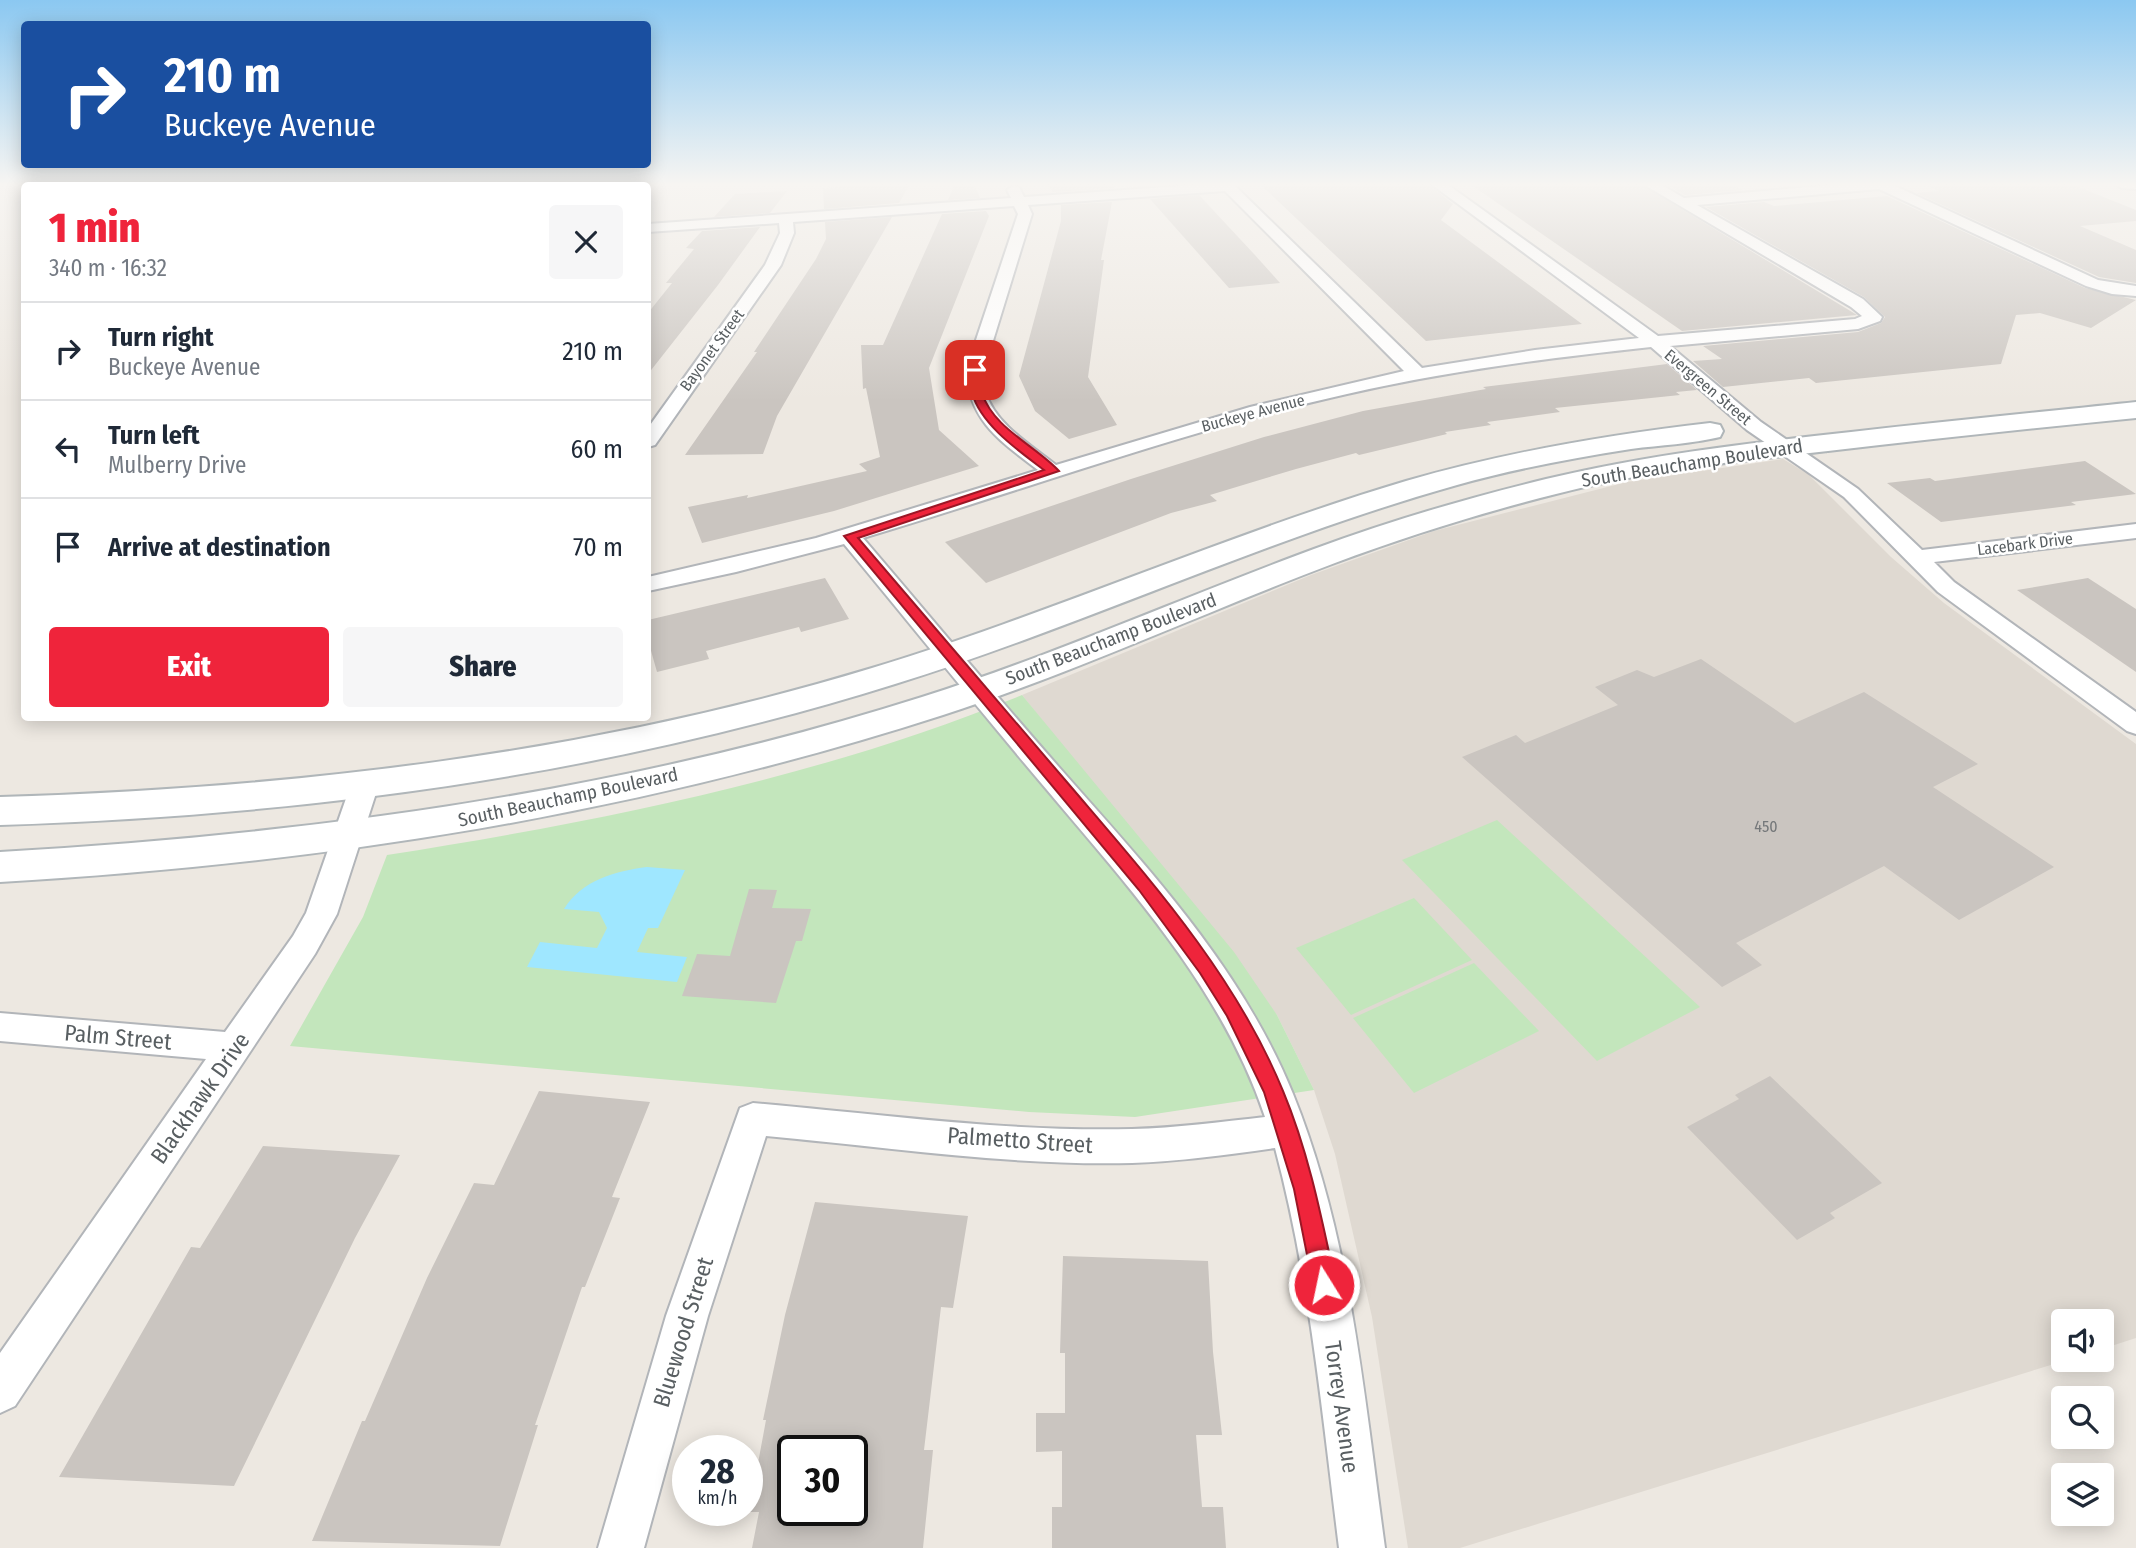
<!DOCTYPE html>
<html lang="en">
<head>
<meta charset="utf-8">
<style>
  :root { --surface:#fff; --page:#f6f6f7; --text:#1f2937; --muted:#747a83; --line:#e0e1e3; --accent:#ef243b }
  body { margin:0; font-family:"Fira Sans Condensed",sans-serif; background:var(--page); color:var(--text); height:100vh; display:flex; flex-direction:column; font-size:26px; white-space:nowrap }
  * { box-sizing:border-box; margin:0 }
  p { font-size:23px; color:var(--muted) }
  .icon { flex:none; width:38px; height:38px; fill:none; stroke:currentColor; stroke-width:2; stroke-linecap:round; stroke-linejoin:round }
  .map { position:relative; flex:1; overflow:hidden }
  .details { position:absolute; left:21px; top:182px; width:630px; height:539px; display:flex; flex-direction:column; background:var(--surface); border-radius:7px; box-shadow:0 4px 18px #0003 }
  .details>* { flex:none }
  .banner { position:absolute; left:21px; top:21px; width:630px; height:147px; border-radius:7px; box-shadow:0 4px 18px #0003; background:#1a4fa0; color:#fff; overflow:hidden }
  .fabs { position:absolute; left:2051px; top:1309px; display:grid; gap:14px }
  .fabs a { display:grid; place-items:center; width:63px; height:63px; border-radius:7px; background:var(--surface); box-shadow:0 4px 18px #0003; font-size:35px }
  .speed { position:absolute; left:672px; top:1435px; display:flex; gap:14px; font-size:35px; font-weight:700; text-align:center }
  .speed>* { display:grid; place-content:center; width:91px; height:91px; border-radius:50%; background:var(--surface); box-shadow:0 4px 18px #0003; line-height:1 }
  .speed small { font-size:18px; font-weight:400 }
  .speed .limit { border:4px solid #111; border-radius:10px; background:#fff; color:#111 }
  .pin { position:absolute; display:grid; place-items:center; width:60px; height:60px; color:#fff; margin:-30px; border-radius:14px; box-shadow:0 4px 10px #0006 }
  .me { position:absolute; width:77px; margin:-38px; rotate:350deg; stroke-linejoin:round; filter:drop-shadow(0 0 5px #0008) }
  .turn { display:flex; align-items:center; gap:24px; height:147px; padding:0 28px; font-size:32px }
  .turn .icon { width:91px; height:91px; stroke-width:2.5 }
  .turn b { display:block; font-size:49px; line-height:60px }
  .round { display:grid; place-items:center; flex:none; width:74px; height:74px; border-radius:7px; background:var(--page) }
  .overview { display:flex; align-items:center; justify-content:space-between; height:119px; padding:0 28px }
  h1 { font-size:42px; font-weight:800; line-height:52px; color:var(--accent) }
  .primary-button { display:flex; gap:14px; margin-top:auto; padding:14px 28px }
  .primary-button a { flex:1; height:80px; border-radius:7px; background:var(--accent); color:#fff; font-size:28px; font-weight:800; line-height:80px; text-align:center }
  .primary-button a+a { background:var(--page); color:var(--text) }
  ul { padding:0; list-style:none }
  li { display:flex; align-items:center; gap:21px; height:98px; padding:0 28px; border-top:2px solid var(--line) }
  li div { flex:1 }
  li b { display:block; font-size:26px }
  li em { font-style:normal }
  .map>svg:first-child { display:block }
  .education { fill:#dfd9d1 }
  .green { fill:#c3e6bc }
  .water { fill:#9fe7ff }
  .building { fill:#cac5c0; fill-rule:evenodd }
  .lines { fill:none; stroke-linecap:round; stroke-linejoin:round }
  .street-casing { stroke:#b2b5b9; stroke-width:4 }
  .secondary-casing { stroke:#b0b6b9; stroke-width:4 }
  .street { fill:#fff; fill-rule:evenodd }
  .secondary { fill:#fff; fill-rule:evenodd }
  .route { fill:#ef243b; stroke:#9b1726; stroke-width:2 }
  .labels { text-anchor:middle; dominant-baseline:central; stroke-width:5; stroke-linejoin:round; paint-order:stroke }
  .far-street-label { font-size:16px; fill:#595f62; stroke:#fff }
  .number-label { font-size:16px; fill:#75787a }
  .street-label { font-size:19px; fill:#595f62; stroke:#fff }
  .near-street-label { font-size:23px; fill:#595f62; stroke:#fff }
</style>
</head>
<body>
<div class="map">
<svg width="2136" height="1548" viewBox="0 0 2136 1548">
  <rect width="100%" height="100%" fill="#ede8e1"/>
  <!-- education -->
  <path class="education" d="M1783,459l25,15 83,83 53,46 192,141v594l-34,11v-28h-39v39h4l-607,188h-52l-36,-231 -37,-163 -21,-64 -37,-75 -255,-320 289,-120 123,-44 193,-49z"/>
  <!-- green -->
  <g class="green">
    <path d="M1022,695l212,257 43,63 37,75 -179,27 -106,-5 -739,-66 73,-129 24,-62c216,-34 432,-77 635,-160z"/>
    <path d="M1497,820l203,187 -103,54 -195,-201z"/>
    <path d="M1414,898l58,62 -121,55 -55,-67z"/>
    <path d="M1474,963l65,68 -125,62 -61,-75z"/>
  </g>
  <!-- water -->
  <path class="water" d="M647,867l38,3 -27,58h-10l-11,24 50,5 -10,25 -150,-15 13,-25 57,6 10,-20 -8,-16 -35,-3c18,-29 51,-38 83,-42z"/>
  <!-- building -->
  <g class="building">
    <path d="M877,184h33l-11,19 -75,6 -1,-21z"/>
    <path d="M955,184h19l6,14 -32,2z"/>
    <path d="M1047,184h68l-1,4 -61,4z"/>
    <path d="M1260,184h168l25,20 -12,16 141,104 -156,17z"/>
    <path d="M1470,184h170l217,131 -175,16z"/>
    <path d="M1666,184h66l11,6 -58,5z"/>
    <path d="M1924,184h147l65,26v11l-56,5 56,24v33l-37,-6 -183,-84 23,-2z"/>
    <path d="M787,191l-17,22 -56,4 21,-23z"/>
    <path d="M1199,195l55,59 26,29 -51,5 -79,-89z"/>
    <path d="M1887,196l198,92 51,12 -45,28 -51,-15 -24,2 -15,49 -185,19 -7,-5 -86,9 -30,-26 29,-2 -19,-13 155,-14 23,-9 4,-6 -21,-20 -158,-90 58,-5 10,4z"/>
    <path d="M1112,202l-11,58h3l-16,117 29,48 -48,14 -34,-28 -16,-35 42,-155v-16z"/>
    <path d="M986,211l3,5 -60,152 10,62 40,36 -145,45 -132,32 -14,-36 60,-12 -1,3 120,-27 -8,-7 21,-7 -14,-69 -3,1 -2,-44h22l59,-131z"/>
    <path d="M892,217l-115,199 -14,38 -78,1 72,-103h-3l62,-93 10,-20 -1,-17z"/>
    <path d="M760,227l-42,58 -70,89v-61l24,-30h-6l28,-34 -8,-1 16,-17z"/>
    <path d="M1667,364l30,26 -21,2 4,3 -125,13 5,4 -73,10 4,3 -46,7 2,2 -88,21 -3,-2 -60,16 -86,26 7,6 -46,12 -185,70 -41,-41 186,-63 133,-42 99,-26 123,-22 -3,-2z"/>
    <path d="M2085,461l51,33 -65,8 5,3 -135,17 -54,-39 43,-5 5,3z"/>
    <path d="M825,578l24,41 -48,13 -2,-5 -93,24 3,8 -52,13 -9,-32v-20z"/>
    <path d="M2088,578l48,31v63l-119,-82z"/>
    <path d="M1701,659l94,64 69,-31 114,72 -45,23 121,80 -95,53 -75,-54 -148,77 26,22 -40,22 -260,-230 54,-22 9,8 93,-38 -23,-18 42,-17 17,7z"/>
    <path d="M749,889l28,1 -5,18 39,1 -9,32h-6l-20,62 -94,-7 15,-42 33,2z"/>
    <path d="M1770,1076l112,107 -52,30 5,5 -38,22 -110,-113 52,-28 -4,-4z"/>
    <path d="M539,1091l111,11 -38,95 8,1 -35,89h-3l-47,138h3l-38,121 -188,-5 50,-120h3l62,-143 47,-95 20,2z"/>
    <path d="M263,1146l137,9 -45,83 -121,248 -175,-9 132,-230 9,1z"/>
    <path d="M815,1202l153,14 -15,92 -12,-1 -17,143h9l-10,98h-171l7,-36h-10l17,-92h-3l22,-105zM793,1451h59v59h-59z"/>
    <path d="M1063,1256l145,5 5,91 9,83h-26l6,72h21l3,41h-174v-41h10v-56l-26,1v-39h29v-60h-5z"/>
  </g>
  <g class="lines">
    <defs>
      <g id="street">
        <path d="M1209,184h24l189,184 113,-18 104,-12 -208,-154h16l211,152 197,-17 7,-3 -11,-9 -208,-123h17l24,14 158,-14h49l207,96 38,6v10l-24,-2 -26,-8 -207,-97 -182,16 166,94 19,18 -2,4 -22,8 -188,17 91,76 97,67 64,61 214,-26v14l-202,24 20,20 182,130v22l-9,-3 -189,-139 -94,-95 -97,-67 -96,-83c-102,11 -204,24 -304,47 -164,37 -323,96 -484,144 65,76 129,153 195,228 89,101 184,202 235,328 58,143 71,302 92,454h-46c-17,-135 -29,-269 -64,-400 -47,7 -95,13 -143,15 -122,3 -245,-16 -366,-27l-58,180 -64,232h-46l68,-232 74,-208 13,-5c126,11 252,29 379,26 44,-1 88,-7 133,-12 -44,-132 -142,-236 -229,-340 -65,-77 -128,-156 -192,-233l-108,28 -88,19v-14l168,-39 222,-68c-38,-29 -69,-49 -72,-100l52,-156 -4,-8 -221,16 1,11 -13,32 -126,180 -7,2v-19l117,-163 15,-32 -1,-10 -131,9v-8l363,-26 -4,-8 7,-4 5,1 5,10zM1225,191l179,180 -154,36 -194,58c-24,-19 -61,-41 -70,-72 -2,-8 -1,-16 -2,-23l48,-156 -4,-9z"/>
        <path d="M2115,184h21v5l-14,-1z"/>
        <path d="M364,777l10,3 4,7 -41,127 -22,40 -300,452 -15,7v-60l206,-294 -206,-18v-28l225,19 68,-96 13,-23 44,-126 4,-7z"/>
      </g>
      <g id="secondary">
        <path d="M2136,402v16c-103,10 -205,21 -308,33 -91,10 -183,20 -272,43 -75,19 -149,42 -221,69 -131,49 -258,109 -392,152 -311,100 -617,148 -943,167v-30c312,-18 623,-60 922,-155 133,-42 261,-100 392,-148 75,-28 154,-51 232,-70 100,-24 202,-36 305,-47 95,-11 190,-20 285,-30z"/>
        <path d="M1710,423l10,2 3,6 -3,6c-29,7 -59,8 -89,12 -58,9 -117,20 -174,36 -192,54 -372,140 -562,199 -294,92 -588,131 -895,141v-28c295,-9 589,-43 872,-129 181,-55 353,-133 534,-187 100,-29 201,-46 304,-58z"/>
      </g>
    </defs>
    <!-- street casing -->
    <use href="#street" class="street-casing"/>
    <!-- secondary casing -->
    <use href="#secondary" class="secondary-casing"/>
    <!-- street -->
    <use href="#street" class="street"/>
    <!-- secondary -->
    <use href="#secondary" class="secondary"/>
  </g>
  <!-- sky -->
  <linearGradient id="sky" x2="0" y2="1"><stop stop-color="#8bc8f1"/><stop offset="0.46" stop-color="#f7f5f2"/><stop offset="1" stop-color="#f7f5f2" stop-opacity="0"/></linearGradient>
  <rect width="2136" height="401" fill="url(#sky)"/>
  <!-- route -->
  <path class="route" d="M975,367l6,3c0,7 0,16 1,23 11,35 54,53 77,78l-201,67c71,83 143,167 214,250 80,94 164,188 211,303 26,62 39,129 53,194l-4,8 -8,4 -8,-4 -3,-8 -19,-96 -30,-97 -37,-76 -27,-43 -61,-83 -295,-354 200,-66c-25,-19 -63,-45 -72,-77 -2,-7 -1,-16 -2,-23z"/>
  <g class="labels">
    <!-- far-street labels -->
    <g class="far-street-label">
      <text transform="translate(712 350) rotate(-54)">Bayonet Street</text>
      <text transform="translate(1708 387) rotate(40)">Evergreen Street</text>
      <text transform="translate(1253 413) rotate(-15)">Buckeye Avenue</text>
      <text transform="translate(2025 544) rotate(-7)">Lacebark Drive</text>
    </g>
    <!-- number labels -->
    <g class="number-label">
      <text x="1766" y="826">450</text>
    </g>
    <!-- street labels -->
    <g class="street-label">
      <text transform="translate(1692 463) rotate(-9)">South Beauchamp Boulevard</text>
      <text transform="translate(1111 639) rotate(-21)">South Beauchamp Boulevard</text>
      <text transform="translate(568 797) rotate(-12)">South Beauchamp Boulevard</text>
    </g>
    <!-- near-street labels -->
    <g class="near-street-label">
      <text transform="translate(118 1037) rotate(5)">Palm Street</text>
      <text transform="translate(200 1098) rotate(-55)">Blackhawk Drive</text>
      <text transform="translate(1020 1140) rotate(4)">Palmetto Street</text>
      <text transform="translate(683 1332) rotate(-73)">Bluewood Street</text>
      <text transform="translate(1342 1407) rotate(82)">Torrey Avenue</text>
    </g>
  </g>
</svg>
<div class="fabs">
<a><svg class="icon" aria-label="sound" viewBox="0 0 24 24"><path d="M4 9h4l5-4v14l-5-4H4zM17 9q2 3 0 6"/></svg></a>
<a><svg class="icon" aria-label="search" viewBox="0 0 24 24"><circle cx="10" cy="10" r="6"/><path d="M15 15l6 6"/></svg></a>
<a><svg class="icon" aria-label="layers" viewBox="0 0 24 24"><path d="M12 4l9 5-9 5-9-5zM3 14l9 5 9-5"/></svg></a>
</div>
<div class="speed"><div>28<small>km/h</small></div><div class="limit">30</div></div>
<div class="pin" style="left:975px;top:370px;background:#d93025"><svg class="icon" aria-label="arrive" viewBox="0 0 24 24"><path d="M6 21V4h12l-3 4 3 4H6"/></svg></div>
<svg class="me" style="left:1324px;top:1285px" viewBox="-20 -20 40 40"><circle r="17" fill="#ef243b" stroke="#fff" stroke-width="3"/><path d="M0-11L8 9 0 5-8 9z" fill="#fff"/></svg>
<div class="banner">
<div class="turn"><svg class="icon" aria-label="right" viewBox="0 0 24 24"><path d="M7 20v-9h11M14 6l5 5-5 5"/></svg><div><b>210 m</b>Buckeye Avenue</div></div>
</div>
<section class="details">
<div class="overview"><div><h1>1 min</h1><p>340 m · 16:32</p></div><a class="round"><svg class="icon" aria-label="close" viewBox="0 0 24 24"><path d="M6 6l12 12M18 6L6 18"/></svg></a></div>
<ul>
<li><svg class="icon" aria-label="right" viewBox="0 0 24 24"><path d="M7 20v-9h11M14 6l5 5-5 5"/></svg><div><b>Turn right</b><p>Buckeye Avenue</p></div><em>210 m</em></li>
<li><svg class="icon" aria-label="left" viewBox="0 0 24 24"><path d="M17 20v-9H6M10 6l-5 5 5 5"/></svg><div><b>Turn left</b><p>Mulberry Drive</p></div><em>60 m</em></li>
<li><svg class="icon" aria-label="arrive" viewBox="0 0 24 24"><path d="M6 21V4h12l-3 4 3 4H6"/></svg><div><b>Arrive at destination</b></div><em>70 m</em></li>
</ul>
<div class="primary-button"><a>Exit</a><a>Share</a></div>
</section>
</div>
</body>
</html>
